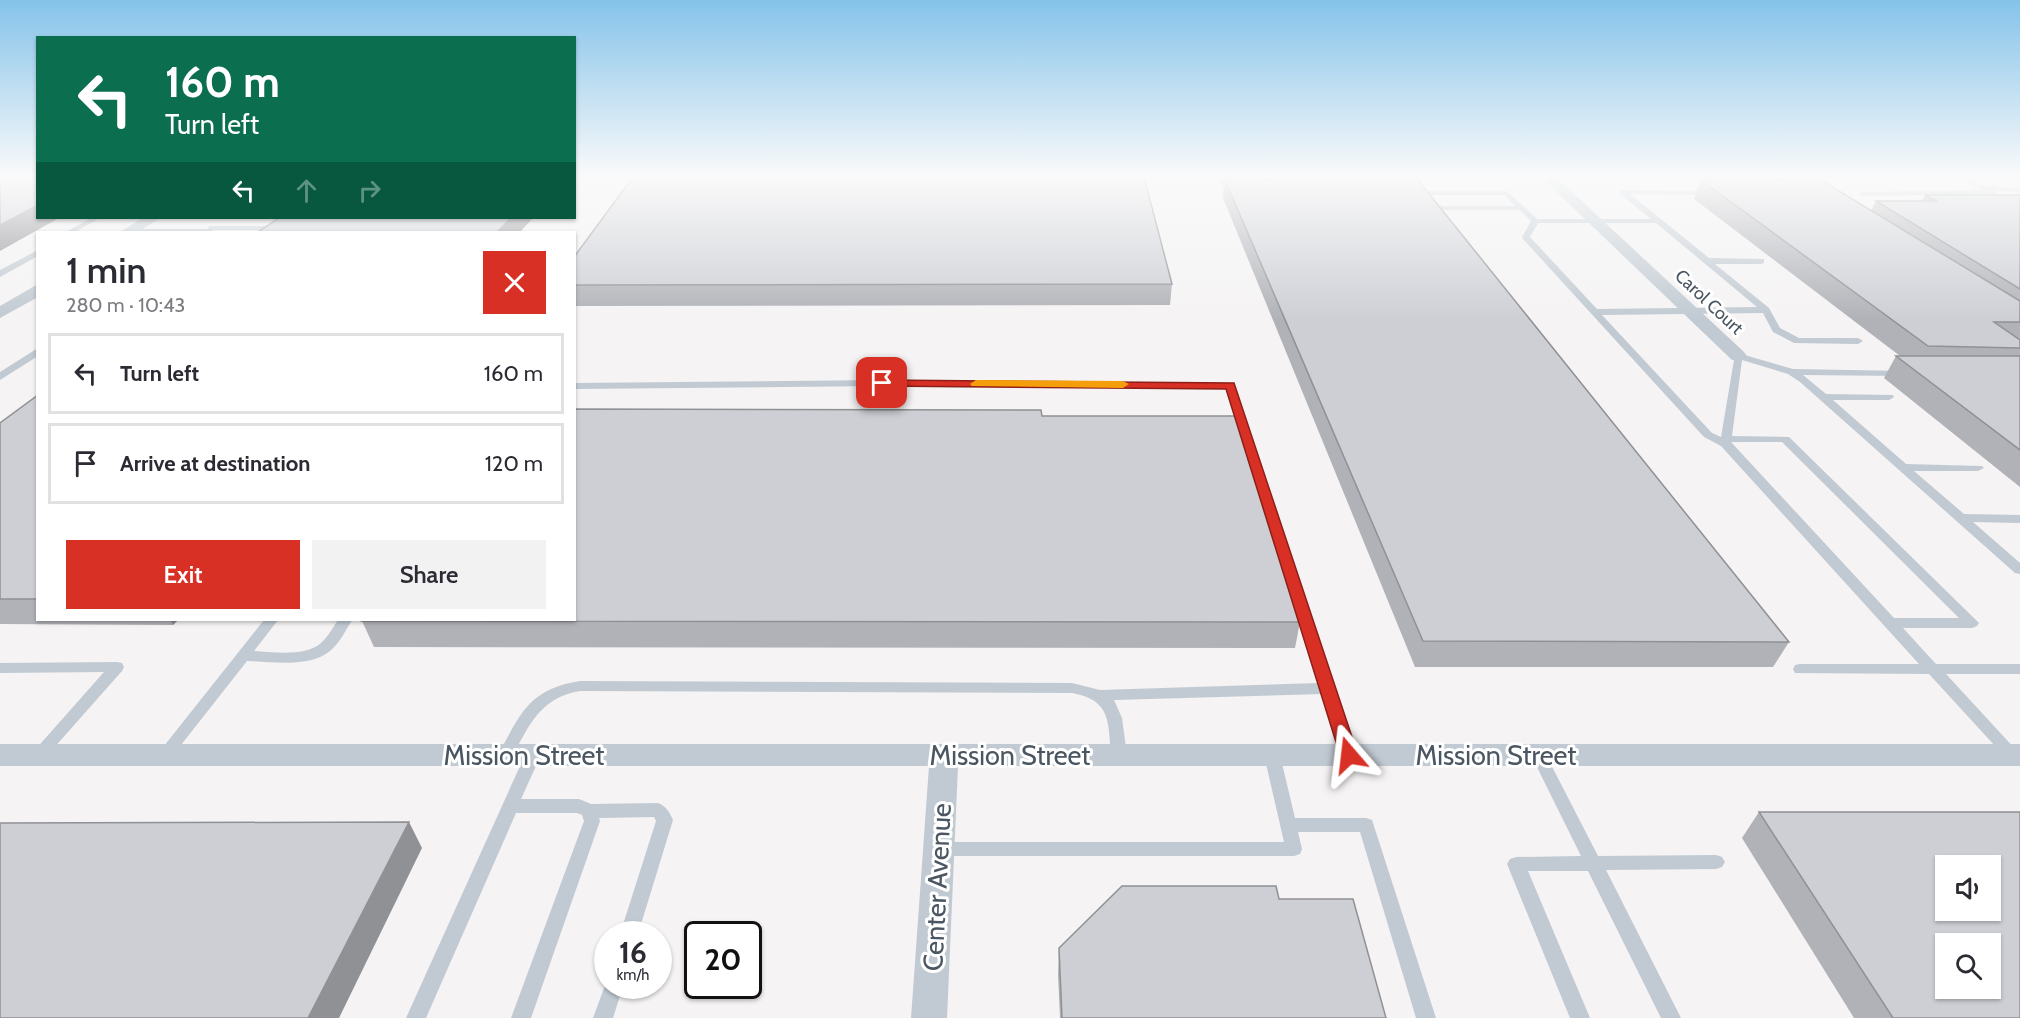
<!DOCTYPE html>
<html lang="en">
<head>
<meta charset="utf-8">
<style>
  :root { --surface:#fff; --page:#f2f2f3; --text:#2b2b33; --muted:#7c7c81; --line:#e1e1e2; --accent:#d93025 }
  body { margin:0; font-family:Cabin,sans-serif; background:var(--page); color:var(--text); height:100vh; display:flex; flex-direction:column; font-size:22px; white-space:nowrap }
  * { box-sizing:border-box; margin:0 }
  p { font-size:20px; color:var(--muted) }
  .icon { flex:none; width:33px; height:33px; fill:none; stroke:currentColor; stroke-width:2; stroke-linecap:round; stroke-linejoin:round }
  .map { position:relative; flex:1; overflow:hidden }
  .drawer { position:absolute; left:36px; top:231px; width:540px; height:390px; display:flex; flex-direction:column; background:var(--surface); border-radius:0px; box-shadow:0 2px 4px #0004 }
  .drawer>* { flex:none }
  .guide { position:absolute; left:36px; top:36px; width:540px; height:183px; border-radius:0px; box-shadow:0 2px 4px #0004; background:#0b6e4f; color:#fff; overflow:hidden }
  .controls { position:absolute; left:1935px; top:855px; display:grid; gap:12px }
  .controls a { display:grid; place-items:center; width:66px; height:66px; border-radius:0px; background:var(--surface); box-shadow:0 2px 4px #0004; font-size:30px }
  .speed { position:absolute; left:594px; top:921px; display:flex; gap:12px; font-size:30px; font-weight:700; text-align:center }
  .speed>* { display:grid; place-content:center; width:78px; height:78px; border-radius:50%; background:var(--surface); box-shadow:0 2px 4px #0004; line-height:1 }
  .speed small { font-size:15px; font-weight:400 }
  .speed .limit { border:3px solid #111; border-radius:9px; background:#fff; color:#111 }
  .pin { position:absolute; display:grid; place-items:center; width:51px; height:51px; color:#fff; margin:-26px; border-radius:12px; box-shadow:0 3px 9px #0006 }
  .me { position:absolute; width:66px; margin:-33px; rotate:343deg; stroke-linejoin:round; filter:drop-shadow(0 0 4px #0008) }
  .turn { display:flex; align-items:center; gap:21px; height:126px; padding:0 30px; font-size:27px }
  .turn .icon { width:78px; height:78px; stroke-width:2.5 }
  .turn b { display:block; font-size:42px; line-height:51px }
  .lanes { display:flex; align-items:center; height:57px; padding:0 30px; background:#0003; justify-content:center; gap:30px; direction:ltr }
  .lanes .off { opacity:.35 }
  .round { display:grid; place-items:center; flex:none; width:63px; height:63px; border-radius:0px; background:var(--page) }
  .summary { display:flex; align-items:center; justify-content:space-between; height:102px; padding:0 30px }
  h1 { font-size:36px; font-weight:600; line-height:45px }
  .action { display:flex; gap:12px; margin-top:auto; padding:12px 30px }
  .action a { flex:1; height:69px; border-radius:0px; background:var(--accent); color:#fff; font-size:24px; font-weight:600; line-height:69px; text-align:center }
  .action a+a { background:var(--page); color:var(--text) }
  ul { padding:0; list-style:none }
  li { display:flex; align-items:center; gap:18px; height:81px; margin:0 12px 9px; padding:0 18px; border:3px solid var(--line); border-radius:0px }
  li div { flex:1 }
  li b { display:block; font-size:22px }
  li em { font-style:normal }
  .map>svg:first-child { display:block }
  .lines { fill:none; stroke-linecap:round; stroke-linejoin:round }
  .service { fill:#c1cad2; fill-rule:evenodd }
  .minor { fill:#c1cad2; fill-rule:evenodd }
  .wall { fill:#b0b2b7 }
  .shaded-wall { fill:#909195 }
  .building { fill:#cdcfd5; stroke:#909195; stroke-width:1.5; fill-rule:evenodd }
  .route { fill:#d93025; stroke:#8d1f18; stroke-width:1.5 }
  .slow { fill:#f59e0b }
  .labels { text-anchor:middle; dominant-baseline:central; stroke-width:6; stroke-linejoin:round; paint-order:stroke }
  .far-street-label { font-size:18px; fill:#4a5661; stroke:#fff }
  .near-street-label { font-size:27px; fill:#4a5661; stroke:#fff }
</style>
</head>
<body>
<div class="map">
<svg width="2020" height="1018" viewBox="0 0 2020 1018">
  <rect width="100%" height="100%" fill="#f5f3f3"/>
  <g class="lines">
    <!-- service -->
    <g class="service">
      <path d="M1217,177h8l6,12 10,2v4l-16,-2z"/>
      <path d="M1958,177h10l15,8 37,4v4l-25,-3v4h-3l-129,2 -4,-2 4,-2 119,-2z"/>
      <path d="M1620,190l93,1v4h-3l-80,-1 79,64 55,1v4l-3,1h-46l54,44 11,20 19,10h59l5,3 -5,3 -64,-1 -21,-11 -10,-19 -161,2 110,118 9,4 14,-83h6l52,15 113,2 1,2 -5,3 -99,-1 23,19 67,1 1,2 -5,3h-56l73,64 76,2 2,2 -6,3h-64l50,43 56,1v8l-47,-1 47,41v11l-5,-1 -215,-191 -12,-8 -46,-14 -10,76 57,1 190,186 -2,3 -5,2h-69l33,36h84v10h-74l71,77 3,4 -3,4 -5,2 -5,-2 -78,-85 -134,-1 -2,-4 2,-4 5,-1h119l-198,-218 -17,-9 -181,-198 -1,-2 9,-16 -11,-11h-80l-10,-1 -6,-8 7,-2 4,6 5,1h75l-10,-11h-94l-4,-2 4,-2h96l30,28h114l-31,-25zM1538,223h118l101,84 -160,2 -67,-72zM1731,442h51l177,176h-65z"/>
      <path d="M91,218h9l-25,14h-9z"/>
      <path d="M209,226h69l4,2 -4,2h-65l-1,2 -86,-1 4,-2h78z"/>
      <path d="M38,250v6l-38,21v-7z"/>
      <path d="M38,348v8l-38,24v-8z"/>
      <path d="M882,380l352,3 123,372 -3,4 -5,2 -5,-2 -3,-4 -19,-61 -208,6 8,18 5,37 -3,4 -5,2 -5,-2 -3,-4c-3,-34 0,-55 -39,-62l-492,-2c-41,7 -51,35 -69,68l-5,2 -5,-2 -3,-4c23,-42 31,-66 82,-74l492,2 28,7 219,-7 -93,-295 -344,-2 -308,3v-6z"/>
      <path d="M264,620h14l-24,31c20,1 51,6 67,-8 7,-6 12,-16 17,-23h14c-6,10 -13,24 -22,31 -21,17 -58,11 -83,10l-77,98 -5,2 -5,-2 -3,-4 3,-4z"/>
      <path d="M117,662l5,1 2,4 -2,4 -78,88 -5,2 -5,-2 -3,-4 3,-4 70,-79 -104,1v-10z"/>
      <path d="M533,749l5,2 3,4 -20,44h58l12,5 67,-1c8,3 12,10 15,17l-35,114h-18l36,-113 -2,-4 -55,1 1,3 -69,197h-20l73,-197 -2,-6 -5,-2h-61l-90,205h-20l119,-263 3,-4z"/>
      <path d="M1272,749l5,2 3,4 15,63h71l6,2 64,198h-20l-56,-186h-62l4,17 -2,5 -6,2h-354l-6,-2 -2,-5 2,-5 6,-2h344l-20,-87 3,-4z"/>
      <path d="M1539,749l5,2 54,105 118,-1 6,2 3,5 -3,5 -6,2 -110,1 75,148h-20l-73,-147h-60l62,147h-20l-63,-154 3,-5 6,-2 65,-1 -50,-101 3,-4z"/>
      <path d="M607,980l1,6h15l-10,32h-20z"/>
    </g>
    <!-- minor -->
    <g class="minor">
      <path d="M1541,177h15l188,175 3,4 -3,4h-12z"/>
      <path d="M143,218h17l-22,14h-18z"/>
      <path d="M38,284v13l-38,21v-12z"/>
      <path d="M0,744h2020v22h-1062l-11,252h-36l18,-252h-929z"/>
    </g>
  </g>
  <!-- wall -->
  <g class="wall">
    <path d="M1225,180l564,462 -16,25h-358l-192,-469z"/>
    <path d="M1701,180l170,31 5,-10h46l3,-6h95v292l-136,-109 12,-22h4l-206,-157z"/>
    <path d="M574,257l598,27 -2,21 -596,1z"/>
    <path d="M38,395v225h140l-5,5 -173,-1v-201z"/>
    <path d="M1042,416l258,206 -5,26 -921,-1 -12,-26z"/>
    <path d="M1759,812l261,206h-166l-112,-180z"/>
    <path d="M1279,899l107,119h-326l-2,-44 1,-26z"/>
  </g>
  <!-- shaded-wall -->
  <g class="shaded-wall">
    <path d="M38,205v13h21l-59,33v-26z"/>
    <path d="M511,218h22l-13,14h-23z"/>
    <path d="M170,620h8l-5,5z"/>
    <path d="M409,822l13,26 -83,170h-31z"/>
  </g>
  <!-- building -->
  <g class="building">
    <path d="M0,177h38v28l-38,20z"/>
    <path d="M633,177h511l28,107 -598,1v-28z"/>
    <path d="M1225,180h193l371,462 -366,-1z"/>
    <path d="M1701,180h120l199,121v21h-26l26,18v8l-92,-2z"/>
    <path d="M1925,195h95v94l-144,-88h61z"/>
    <path d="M279,218h232l-14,14h-239z"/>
    <path d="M1896,356h124v94z"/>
    <path d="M38,395v204h-38v-176z"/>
    <path d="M574,409l467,1 1,6h195l63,206 -938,-1 1,-1h211z"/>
    <path d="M1759,812h261v206h-127zM1946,866h44v44h-44zM1946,944h44v44h-44z"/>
    <path d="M409,822l-101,196h-308v-195z"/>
    <path d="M1122,886h154l3,13h74l33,119h-324l-3,-70z"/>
  </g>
  <!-- sky -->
  <linearGradient id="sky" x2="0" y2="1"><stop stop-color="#85c3ea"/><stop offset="0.55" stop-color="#fafafa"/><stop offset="1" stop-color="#fafafa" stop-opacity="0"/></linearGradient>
  <rect width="2020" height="320" fill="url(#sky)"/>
  <!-- route -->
  <path class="route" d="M882,380l352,3 124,372 -3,5 -6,2 -6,-2 -3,-5 -114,-366 -348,-3v-5z"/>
  <!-- slow -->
  <path class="slow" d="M976,380l147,1 6,3 -6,4 -151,-2 -2,-2z"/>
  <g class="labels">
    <!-- far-street labels -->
    <g class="far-street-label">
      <text transform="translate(1709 302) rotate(43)">Carol Court</text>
    </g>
    <!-- near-street labels -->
    <g class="near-street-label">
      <text x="524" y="755">Mission Street</text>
      <text x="1010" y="755">Mission Street</text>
      <text x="1496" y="755">Mission Street</text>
      <text transform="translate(937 887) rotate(-87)">Center Avenue</text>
    </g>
  </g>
</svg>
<div class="controls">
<a><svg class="icon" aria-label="sound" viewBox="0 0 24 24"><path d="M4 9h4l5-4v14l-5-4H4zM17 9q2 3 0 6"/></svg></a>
<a><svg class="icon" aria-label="search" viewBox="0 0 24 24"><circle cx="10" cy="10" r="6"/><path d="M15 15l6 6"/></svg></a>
</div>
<div class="speed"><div>16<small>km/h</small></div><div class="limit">20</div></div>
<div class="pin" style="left:882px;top:383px;background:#d93025"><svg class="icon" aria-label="arrive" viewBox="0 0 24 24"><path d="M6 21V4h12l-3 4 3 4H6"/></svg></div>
<svg class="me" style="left:1349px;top:755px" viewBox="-20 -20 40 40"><path d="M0-17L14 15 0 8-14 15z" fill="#d93025" stroke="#fff" stroke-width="4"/></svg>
<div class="guide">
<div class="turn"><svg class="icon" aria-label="left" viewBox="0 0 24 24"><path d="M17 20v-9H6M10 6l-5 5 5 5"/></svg><div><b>160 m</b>Turn left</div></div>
<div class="lanes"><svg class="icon" aria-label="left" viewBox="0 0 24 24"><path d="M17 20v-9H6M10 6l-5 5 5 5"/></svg><svg class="icon off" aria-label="ahead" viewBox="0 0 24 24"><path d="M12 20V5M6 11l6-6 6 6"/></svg><svg class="icon off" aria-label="right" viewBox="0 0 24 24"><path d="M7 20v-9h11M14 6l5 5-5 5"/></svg></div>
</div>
<section class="drawer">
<div class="summary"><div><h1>1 min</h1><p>280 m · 10:43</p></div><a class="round" style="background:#d93025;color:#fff"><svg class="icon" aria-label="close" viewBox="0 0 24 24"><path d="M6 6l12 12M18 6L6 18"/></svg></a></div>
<ul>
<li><svg class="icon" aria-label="left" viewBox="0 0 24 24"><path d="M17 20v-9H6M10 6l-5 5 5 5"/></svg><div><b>Turn left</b></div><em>160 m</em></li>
<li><svg class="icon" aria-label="arrive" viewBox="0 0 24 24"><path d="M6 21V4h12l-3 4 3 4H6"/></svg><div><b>Arrive at destination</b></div><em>120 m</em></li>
</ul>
<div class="action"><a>Exit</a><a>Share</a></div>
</section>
</div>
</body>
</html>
